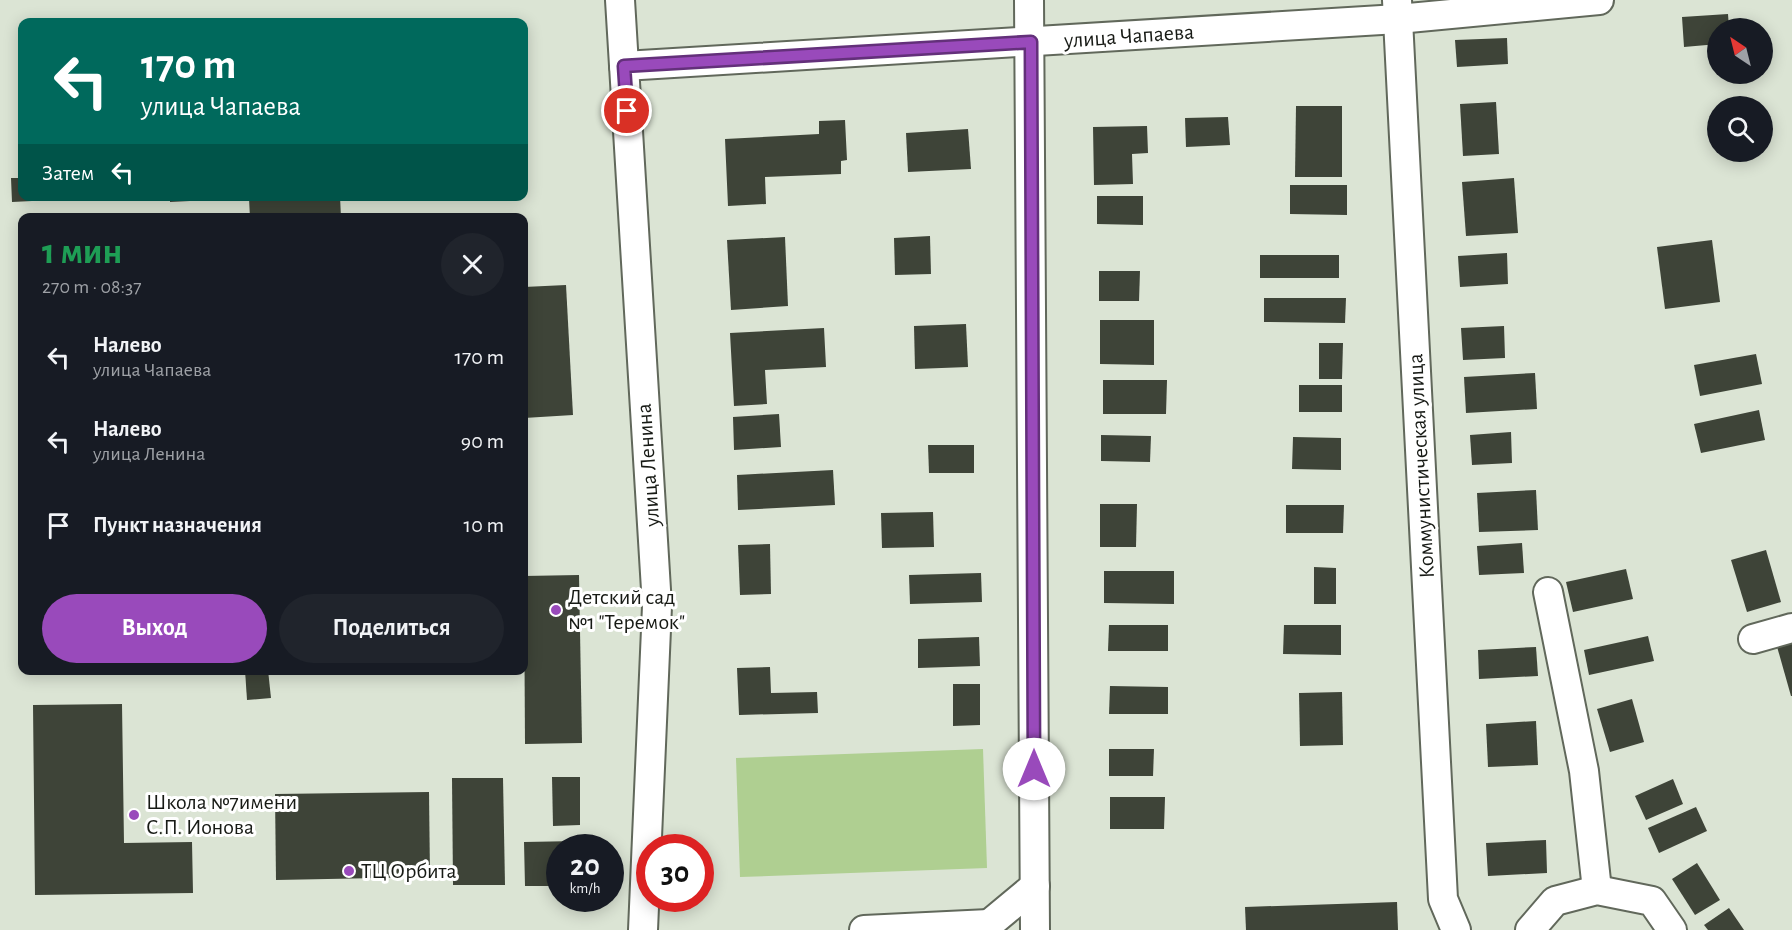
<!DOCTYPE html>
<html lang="ru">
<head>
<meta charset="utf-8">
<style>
  :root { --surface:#171b24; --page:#20242c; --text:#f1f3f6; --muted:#9ea1a6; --accent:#994abb }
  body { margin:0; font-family:"Alegreya Sans",sans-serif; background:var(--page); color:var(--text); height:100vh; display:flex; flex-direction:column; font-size:22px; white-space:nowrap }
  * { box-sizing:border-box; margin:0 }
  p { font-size:20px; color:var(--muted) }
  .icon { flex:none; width:33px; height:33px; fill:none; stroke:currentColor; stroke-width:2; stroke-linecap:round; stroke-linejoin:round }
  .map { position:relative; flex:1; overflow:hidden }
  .panel { position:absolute; left:18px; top:213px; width:510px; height:462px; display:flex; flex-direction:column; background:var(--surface); border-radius:12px; box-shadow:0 3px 15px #0003 }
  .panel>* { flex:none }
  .hud { position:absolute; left:18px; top:18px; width:510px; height:183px; border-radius:12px; box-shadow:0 3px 15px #0003; background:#00695c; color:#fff; overflow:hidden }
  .needle { width:39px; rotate:325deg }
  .tools { position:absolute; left:1707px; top:18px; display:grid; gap:12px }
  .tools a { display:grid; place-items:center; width:66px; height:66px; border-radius:50%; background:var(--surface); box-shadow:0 3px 15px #0003; font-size:30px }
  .speed { position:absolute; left:546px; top:834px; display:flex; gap:12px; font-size:30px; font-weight:700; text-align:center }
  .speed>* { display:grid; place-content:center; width:78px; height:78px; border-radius:50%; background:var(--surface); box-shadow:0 3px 15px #0003; line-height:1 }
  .speed small { font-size:15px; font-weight:400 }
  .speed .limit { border:9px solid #d22; background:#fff; color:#111 }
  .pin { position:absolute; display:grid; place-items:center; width:51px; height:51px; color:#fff; margin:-26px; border:3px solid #fff; border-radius:50%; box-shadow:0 2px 6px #0007 }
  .me { position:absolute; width:66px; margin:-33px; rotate:0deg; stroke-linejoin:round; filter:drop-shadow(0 0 4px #0008) }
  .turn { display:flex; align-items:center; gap:21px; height:126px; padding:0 24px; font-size:27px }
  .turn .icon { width:78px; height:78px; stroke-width:2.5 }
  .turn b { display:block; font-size:42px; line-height:51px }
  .then { display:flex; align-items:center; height:57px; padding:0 24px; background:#0003; gap:12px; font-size:22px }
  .round { display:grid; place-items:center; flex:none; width:63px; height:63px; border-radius:32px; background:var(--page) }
  .overview { display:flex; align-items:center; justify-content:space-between; height:102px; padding:0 24px }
  h1 { font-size:36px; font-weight:700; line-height:45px; color:#1e9e55 }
  .cta { display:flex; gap:12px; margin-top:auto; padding:12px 24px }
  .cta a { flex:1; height:69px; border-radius:36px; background:var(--accent); color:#fff; font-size:24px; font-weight:700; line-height:69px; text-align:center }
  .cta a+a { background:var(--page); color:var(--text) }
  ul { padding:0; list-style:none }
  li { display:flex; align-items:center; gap:18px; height:84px; padding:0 24px }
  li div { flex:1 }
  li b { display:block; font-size:22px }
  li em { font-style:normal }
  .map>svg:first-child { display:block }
  .green { fill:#afcf91 }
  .building { fill:#3e4438 }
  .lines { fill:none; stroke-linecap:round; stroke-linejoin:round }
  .minor-casing { stroke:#61685b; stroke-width:32 }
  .minor { stroke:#fff; stroke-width:28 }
  .route-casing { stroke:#63307a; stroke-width:15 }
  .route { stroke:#994abb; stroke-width:10 }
  .poi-dot { fill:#994abb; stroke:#fff; stroke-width:2 }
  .labels { text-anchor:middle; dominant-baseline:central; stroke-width:6; stroke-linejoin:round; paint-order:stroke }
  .street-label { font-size:22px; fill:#171a15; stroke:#fff }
  .poi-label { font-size:22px; fill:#171a15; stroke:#fff; text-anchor:start }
</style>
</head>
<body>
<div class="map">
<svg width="1792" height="930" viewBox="0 0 1792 930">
  <rect width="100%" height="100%" fill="#dbe4d4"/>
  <!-- green -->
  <path class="green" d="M983,749l4,119 -247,9 -4,-119z"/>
  <!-- building -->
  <g class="building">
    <path d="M1728,14l1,14h-11v16l-34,3 -2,-30z"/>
    <path d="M1507,38l1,26 -51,3 -2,-27z"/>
    <path d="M1496,102l3,52 -36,2 -3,-52z"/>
    <path d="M1296,106h46v71h-47z"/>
    <path d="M1228,117l2,28 -44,2 -1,-29z"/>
    <path d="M845,120l2,40 -6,1v13l-76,3 1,27 -38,2 -3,-67 94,-5v-13z"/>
    <path d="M1147,126l1,27 -16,1 1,30 -39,1 -1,-58z"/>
    <path d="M968,129l3,40 -63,3 -2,-39z"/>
    <path d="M11,178h11v18h30v4l-40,2z"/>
    <path d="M1514,178l4,55 -52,3 -4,-54z"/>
    <path d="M1290,185h57v30l-57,-1z"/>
    <path d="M170,196h170l1,22h-91l-1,-20 -79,4z"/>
    <path d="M1097,196h46v29l-46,-1z"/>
    <path d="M930,236l1,38 -36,1 -1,-37z"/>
    <path d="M785,237l3,69 -57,4 -4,-70z"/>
    <path d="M1712,240l8,62 -55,7 -8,-62z"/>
    <path d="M1507,253l1,31 -48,3 -2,-31z"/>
    <rect x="1260" y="255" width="79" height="23"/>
    <path d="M1099,271h41l-1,30h-40z"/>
    <path d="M566,285l7,130 -49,3v-131z"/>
    <path d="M1264,298h82l-1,25 -81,-1z"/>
    <path d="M1100,320h54v45l-54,-1z"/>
    <path d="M966,324l2,43 -53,2 -1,-43z"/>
    <path d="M1504,326l1,32 -42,2 -2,-32z"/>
    <path d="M824,328l2,39 -61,3 2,34 -33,2 -4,-73z"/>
    <path d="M1319,343h24l-1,36h-23z"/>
    <path d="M1756,354l6,30 -62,12 -6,-31z"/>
    <path d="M1535,373l2,36 -71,4 -2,-36z"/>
    <path d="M1103,380h64l-1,34h-63z"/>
    <rect x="1299" y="385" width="43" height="27"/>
    <path d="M1759,410l6,30 -64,13 -7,-29z"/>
    <path d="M779,414l2,33 -47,3 -1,-33z"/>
    <path d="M1511,432l1,31 -40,2 -2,-30z"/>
    <path d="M1101,435l50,1 -1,26 -49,-1z"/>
    <path d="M1293,437l48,1v32l-49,-1z"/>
    <path d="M928,445h46v28h-45z"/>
    <path d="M833,470l2,35 -97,5 -1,-35z"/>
    <path d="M1536,490l2,40 -59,2 -2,-39z"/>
    <path d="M1100,504h37l-1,43h-36z"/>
    <path d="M1286,505h58l-1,28h-57z"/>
    <path d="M933,512l1,35 -52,1 -1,-35z"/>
    <path d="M1522,543l2,30 -45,2 -2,-29z"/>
    <path d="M770,544l1,50 -31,1 -2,-50z"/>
    <path d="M1766,550l15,52 -34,10 -16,-52z"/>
    <path d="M1314,567l22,1v36h-22z"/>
    <path d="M1626,569l7,30 -60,13 -7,-30z"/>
    <path d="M1104,571h70v33l-70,-1z"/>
    <path d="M981,573l1,29 -72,2 -1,-29z"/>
    <path d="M579,575l3,168 -57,1 -1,-168z"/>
    <path d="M1109,625h59v26h-60z"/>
    <path d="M1284,625h57v30l-58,-1z"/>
    <path d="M1648,636l6,25 -65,14 -5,-25z"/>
    <path d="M979,637l1,29 -62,2v-29z"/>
    <path d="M1792,638v58h-1l-15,-53z"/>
    <path d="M1536,647l2,29 -59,3 -1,-29z"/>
    <path d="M770,667l1,26 46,-1 1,21 -79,2 -2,-47z"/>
    <path d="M245,670h23l3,28 -24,2z"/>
    <path d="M953,684h27v41l-27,1z"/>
    <path d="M1110,686l58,1v27h-59z"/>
    <path d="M1342,692l1,53 -43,1 -1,-53z"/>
    <path d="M1632,699l12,43 -34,10 -13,-43z"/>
    <path d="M122,704l2,139 68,-1 1,51 -158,2 -2,-190z"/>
    <path d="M1536,721l2,44 -50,2 -2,-43z"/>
    <path d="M1109,749h45l-1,27h-44z"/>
    <path d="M552,777h28v48l-27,1z"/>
    <path d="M452,778h51l2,107h-52z"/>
    <path d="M1673,779l10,25 -37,16 -11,-24z"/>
    <path d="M429,792l1,85 -154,3 -1,-86z"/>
    <path d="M1110,797h55l-1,32h-54z"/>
    <path d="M1696,807l11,24 -48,22 -11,-25z"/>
    <path d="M1546,840l1,33 -59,3 -2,-33z"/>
    <path d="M578,841v7h-18v38h-35l-1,-44z"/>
    <path d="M1697,863l23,37 -25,15 -23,-36z"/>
    <path d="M1397,902l1,28h-152l-1,-23z"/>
    <path d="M1729,908l15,22h-36l-4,-5z"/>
  </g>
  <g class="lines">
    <defs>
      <g id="minor">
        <path d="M620,0l37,606 -14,324"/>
        <path d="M1029,0l6,930"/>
        <path d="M1397,0l46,899 13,31"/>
        <path d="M624,66l774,-47 201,-19"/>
        <path d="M1548,592l36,179 13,119"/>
        <path d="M1753,639l39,-11"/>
        <path d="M864,930l125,-6"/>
        <path d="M982,930l53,-44"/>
        <path d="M1530,930l25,-29 42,-11 55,11 20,29"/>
      </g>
    </defs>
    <!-- minor casing -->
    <use href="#minor" class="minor-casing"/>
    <!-- minor -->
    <use href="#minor" class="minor"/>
  </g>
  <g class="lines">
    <defs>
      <path id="route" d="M627,111l-3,-45 407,-24 3,727"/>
    </defs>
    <!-- route casing -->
    <use href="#route" class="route-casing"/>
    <!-- route -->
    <use href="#route" class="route"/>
  </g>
  <!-- markers -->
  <g class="poi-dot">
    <circle cx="556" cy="610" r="6"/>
    <circle cx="134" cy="815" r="6"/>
    <circle cx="349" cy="871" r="6"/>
  </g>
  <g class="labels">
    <!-- street labels -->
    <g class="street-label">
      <text transform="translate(1129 36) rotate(-4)">улица Чапаева</text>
      <text transform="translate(648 465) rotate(-94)">улица Ленина</text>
      <text transform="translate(1421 466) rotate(-93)">Коммунистическая улица</text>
    </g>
    <!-- poi labels -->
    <g class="poi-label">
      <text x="568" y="597">Детский сад<tspan x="568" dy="25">№1 "Теремок"</tspan></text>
      <text x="146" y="802">Школа №7имени<tspan x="146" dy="25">С.П. Ионова</tspan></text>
      <text x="361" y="871">ТЦ Орбита</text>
    </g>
  </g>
</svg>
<div class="tools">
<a><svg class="needle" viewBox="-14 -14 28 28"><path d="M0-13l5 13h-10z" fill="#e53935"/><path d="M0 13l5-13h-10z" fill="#9ea1a6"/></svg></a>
<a><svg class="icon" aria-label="search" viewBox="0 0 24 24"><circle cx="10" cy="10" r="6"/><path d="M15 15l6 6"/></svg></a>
</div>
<div class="speed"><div>20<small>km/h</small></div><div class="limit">30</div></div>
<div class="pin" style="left:627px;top:111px;background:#d93025"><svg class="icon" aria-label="arrive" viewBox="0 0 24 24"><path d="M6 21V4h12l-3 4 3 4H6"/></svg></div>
<svg class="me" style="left:1034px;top:769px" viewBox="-20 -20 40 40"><circle r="19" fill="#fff"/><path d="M0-13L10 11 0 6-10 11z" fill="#994abb"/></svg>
<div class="hud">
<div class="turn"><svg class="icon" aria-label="left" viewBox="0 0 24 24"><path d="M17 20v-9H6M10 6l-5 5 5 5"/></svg><div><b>170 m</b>улица Чапаева</div></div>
<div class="then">Затем<svg class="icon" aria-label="left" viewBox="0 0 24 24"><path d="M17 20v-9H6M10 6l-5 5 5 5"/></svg></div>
</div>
<section class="panel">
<div class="overview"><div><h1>1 мин</h1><p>270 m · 08:37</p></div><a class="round"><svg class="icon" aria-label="close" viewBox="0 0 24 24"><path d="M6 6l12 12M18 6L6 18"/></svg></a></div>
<ul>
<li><svg class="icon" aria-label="left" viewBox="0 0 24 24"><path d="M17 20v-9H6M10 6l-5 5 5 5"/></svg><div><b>Налево</b><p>улица Чапаева</p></div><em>170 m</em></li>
<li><svg class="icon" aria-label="left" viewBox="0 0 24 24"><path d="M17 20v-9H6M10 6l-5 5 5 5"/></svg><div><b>Налево</b><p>улица Ленина</p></div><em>90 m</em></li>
<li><svg class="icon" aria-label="arrive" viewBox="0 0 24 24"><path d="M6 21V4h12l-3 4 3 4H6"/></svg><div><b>Пункт назначения</b></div><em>10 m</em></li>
</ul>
<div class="cta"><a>Выход</a><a>Поделиться</a></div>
</section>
</div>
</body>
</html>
